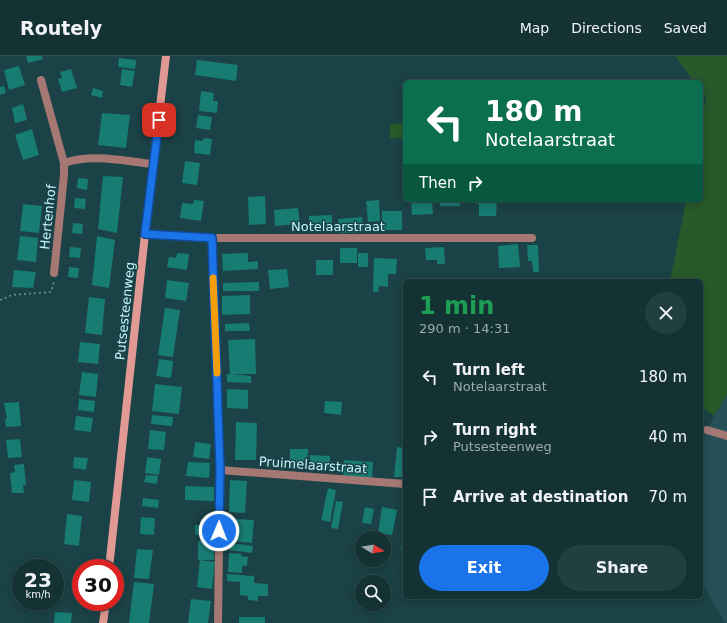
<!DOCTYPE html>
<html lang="en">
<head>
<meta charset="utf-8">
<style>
  :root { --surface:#143234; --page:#213e40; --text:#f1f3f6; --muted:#9daaac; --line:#334d4f; --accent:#1a73e8 }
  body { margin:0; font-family:"DejaVu Sans",sans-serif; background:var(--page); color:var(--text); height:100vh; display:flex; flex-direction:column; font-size:15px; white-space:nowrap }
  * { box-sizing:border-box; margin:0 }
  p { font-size:13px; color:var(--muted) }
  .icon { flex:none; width:22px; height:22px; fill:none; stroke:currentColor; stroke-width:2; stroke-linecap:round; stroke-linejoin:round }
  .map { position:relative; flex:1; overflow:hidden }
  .details { position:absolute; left:403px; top:223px; width:300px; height:320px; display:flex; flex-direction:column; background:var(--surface); border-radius:6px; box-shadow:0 2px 10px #0003,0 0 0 1px var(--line) }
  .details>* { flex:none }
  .top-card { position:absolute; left:403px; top:24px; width:300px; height:122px; border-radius:6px; box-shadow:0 2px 10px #0003,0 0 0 1px var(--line); background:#0b6e4f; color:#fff; overflow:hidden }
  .needle { width:26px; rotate:101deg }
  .controls { position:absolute; left:355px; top:475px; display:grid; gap:8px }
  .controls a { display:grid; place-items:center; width:36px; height:36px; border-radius:50%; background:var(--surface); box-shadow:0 2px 10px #0003,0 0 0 1px var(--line); font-size:20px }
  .speed { position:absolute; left:12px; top:503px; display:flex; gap:8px; font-size:20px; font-weight:700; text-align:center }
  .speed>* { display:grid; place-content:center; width:52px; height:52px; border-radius:50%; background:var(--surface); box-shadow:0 2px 10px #0003,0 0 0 1px var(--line); line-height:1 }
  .speed small { font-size:10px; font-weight:400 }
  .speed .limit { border:6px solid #d22; background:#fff; color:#111 }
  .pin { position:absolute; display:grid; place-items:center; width:34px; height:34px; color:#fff; margin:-17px; border-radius:8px; box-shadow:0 2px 6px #0006 }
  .me { position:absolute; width:44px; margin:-22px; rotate:1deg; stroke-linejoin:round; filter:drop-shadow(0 0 3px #0008) }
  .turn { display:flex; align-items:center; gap:14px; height:84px; padding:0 16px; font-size:18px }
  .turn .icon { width:52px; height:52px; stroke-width:2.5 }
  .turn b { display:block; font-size:28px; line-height:34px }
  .then { display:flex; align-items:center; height:38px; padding:0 16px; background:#0003; gap:8px; font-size:15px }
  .round { display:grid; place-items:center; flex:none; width:42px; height:42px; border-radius:21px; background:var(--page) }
  .summary { display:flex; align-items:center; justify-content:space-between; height:68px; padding:0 16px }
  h1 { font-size:24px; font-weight:800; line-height:30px; color:#1e9e55 }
  .primary-button { display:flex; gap:8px; margin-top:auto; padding:8px 16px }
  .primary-button a { flex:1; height:46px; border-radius:24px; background:var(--accent); color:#fff; font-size:16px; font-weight:800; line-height:46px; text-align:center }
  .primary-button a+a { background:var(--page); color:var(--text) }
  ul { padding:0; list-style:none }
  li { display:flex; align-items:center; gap:12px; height:60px; padding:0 16px }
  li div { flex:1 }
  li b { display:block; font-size:15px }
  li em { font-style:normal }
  header { display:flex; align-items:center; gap:24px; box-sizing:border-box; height:56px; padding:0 20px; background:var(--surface); border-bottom:1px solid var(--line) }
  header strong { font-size:19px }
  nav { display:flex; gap:22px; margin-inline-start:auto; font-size:14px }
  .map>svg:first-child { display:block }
  .built { fill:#255055 }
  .green { fill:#27592a }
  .building { fill:#177c72 }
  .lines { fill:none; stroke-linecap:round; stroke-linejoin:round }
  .path { stroke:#5b878c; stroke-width:2; stroke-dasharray:2 3; stroke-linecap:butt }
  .street { stroke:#a57874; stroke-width:8 }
  .secondary { stroke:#e09993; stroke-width:8 }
  .route-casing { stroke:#114b97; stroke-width:10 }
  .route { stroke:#1a73e8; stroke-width:7 }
  .slow { stroke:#f59e0b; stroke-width:7 }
  .labels { text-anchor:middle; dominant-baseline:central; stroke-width:3; stroke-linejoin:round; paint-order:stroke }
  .street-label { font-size:13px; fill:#c0f6fc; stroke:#1b4246 }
</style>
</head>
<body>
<header>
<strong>Routely</strong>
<nav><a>Map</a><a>Directions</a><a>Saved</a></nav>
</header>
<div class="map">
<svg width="727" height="567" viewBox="0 0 727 567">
  <rect width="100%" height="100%" fill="#1b4246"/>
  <!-- built -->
  <path class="built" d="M727,339v228h-2l-24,-42v-138l13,-27z"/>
  <!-- green -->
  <g class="green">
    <path d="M675,0h52v339l-13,21 -13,-10v-125h-31l16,-81h15v-79l5,-24 -5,-6v-9h-7z"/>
    <path d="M405,67v15h-15v-14z"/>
  </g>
  <!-- building -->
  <g class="building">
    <path d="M26,0h16l1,3 -15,4z"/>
    <path d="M119,2l17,2 -1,9 -17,-2z"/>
    <path d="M197,4l41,5 -2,16 -41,-6z"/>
    <path d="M19,10l6,19 -16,5 -5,-20z"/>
    <path d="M71,13l6,19 -15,4 -4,-13 4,-1 -2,-6z"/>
    <path d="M122,13l13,2 -3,16 -12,-2z"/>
    <path d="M4,30l2,7 -6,2v-8z"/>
    <path d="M93,32l10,3 -1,7 -11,-3z"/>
    <path d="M201,35l13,2 -1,8h5l-1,12 -18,-2z"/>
    <path d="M23,48l4,16 -12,3 -3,-15z"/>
    <path d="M102,57l28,2 -4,33 -28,-3z"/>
    <path d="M198,59l14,2 -2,13 -14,-2z"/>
    <path d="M32,73l7,26 -16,5 -8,-25z"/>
    <path d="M203,82l9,1 -2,16 -16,-2 1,-13 8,1z"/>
    <path d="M185,105l15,2 -3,22 -15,-2z"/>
    <path d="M103,120l20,1 -6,56 -19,-4z"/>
    <path d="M78,122l10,1 -1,11 -10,-2z"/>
    <path d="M265,140l1,28 -17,1 -1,-28z"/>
    <path d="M75,142l11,1 -1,10 -11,-1z"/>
    <path d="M194,144l10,1 -3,20 -21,-3 2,-15 11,1z"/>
    <path d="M379,144l1,21 -12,1 -2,-21z"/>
    <path d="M411,144h21l1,14 -21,1z"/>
    <path d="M439,144h20l1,6h-20z"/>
    <path d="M476,144h21l-1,16h-17v-12h-3z"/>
    <path d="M23,148l19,2 -3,27 -19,-2z"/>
    <path d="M298,152l2,16 -25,2 -1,-16z"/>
    <rect x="382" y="155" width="20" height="19"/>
    <path d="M332,159v16l-23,1v-16z"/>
    <path d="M362,161l1,15 -24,1 -1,-14z"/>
    <path d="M73,167l10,1 -1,10 -10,-1z"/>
    <path d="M20,180l18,2 -2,24 -19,-2z"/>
    <path d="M97,180l18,4 -6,48 -17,-3z"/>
    <path d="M518,188l2,23 -21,1 -1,-22z"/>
    <path d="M527,189h11l1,27h-6l-1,-11h-4z"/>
    <path d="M70,191l11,1 -1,10 -11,-1z"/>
    <path d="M444,191l1,17h-8v-4h-11l-1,-12z"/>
    <rect x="340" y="192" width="17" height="15"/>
    <path d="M177,197l12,1 -2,16 -20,-3 2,-10 7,1z"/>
    <path d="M248,197v9l10,-1v8l-35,2 -1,-17z"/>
    <rect x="358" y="197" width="10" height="14"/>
    <path d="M374,202l23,1 -1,15h-8v13l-9,-1 -1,6h-5z"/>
    <rect x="316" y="204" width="17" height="15"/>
    <path d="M69,211l10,1 -1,10 -10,-1z"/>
    <path d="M287,213l2,18 -19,2 -2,-19z"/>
    <path d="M14,214l22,2 -3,16 -21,-1z"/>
    <path d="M167,224l22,3 -3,18 -21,-3z"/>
    <path d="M259,226v9h-36v-8z"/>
    <path d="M250,239v19l-28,1v-19z"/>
    <path d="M89,241l16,2 -3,36 -17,-2z"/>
    <path d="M165,252l15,2 -7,47 -15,-2z"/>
    <path d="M249,267l1,8h-25v-7z"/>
    <path d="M255,283l1,35h-24l19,2v7l-24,-1v-8h3l-2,-34z"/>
    <path d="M80,286l20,2 -2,20 -20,-2z"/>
    <path d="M159,303l14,2 -2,17 -15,-2z"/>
    <path d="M82,316l16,2 -2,23 -17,-2z"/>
    <path d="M155,328l27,3 -3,27 -27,-3z"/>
    <path d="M227,333l21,1v19l-21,-1z"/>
    <path d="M79,343l16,2 -1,11 -16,-2z"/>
    <path d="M325,345l17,1 -1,13 -17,-2z"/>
    <path d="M19,346l2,24 -15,1 -1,-8h2l-3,-16z"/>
    <path d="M152,359l21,2 -1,9 -21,-2z"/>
    <path d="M76,360l17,2 -2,14 -17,-2z"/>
    <path d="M236,366l21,1 -1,37h-21z"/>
    <path d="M150,374l16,2 -2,18 -16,-1z"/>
    <path d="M20,383l2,18 -14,1 -2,-18z"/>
    <path d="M195,386l16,2 -2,15 -16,-2z"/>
    <path d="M397,391l8,1v25h-3v4h-8z"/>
    <path d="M290,393h18l-1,20h-17z"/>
    <path d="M310,399l20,1v14h-21z"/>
    <path d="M74,401l14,1 -2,12 -13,-2z"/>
    <path d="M147,401l14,2 -2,16 -14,-2z"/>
    <path d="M344,404l29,2 -1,16 -29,-2z"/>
    <path d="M188,406l22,1 -1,15 -23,-2z"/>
    <path d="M24,408l2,21h-3l1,8h-12l-2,-20 5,-1 -1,-7z"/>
    <path d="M146,419l12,1 -1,8 -13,-2z"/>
    <path d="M74,424l17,2 -2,20 -17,-2z"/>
    <path d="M230,424l17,1 -2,32 -16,-1z"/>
    <path d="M185,430l29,1v14l-29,-1z"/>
    <path d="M328,432l8,2 -6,32 -9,-2z"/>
    <path d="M143,442l16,2 -1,8 -16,-2z"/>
    <path d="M336,445l7,1 -5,27 -7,-1z"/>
    <path d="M365,451l9,2 -3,15 -9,-1z"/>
    <path d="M382,451l15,3 -5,25 -14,-2z"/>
    <path d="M67,458l15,2 -3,30 -15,-2z"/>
    <path d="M141,461l14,1 -1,17 -14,-1z"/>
    <path d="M232,463l22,1 -2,23 -22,-2z"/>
    <path d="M195,469h20v11l-20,-1z"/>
    <path d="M404,476h1v17h-4z"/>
    <rect x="198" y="485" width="16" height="19"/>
    <path d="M230,487l23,3 -1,7 -23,-3z"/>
    <path d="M137,493l16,1 -4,29 -15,-1z"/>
    <path d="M229,497l12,1v2l7,1 -1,9h-5v7l-14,-1z"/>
    <path d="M200,504l15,2 -3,27 -15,-2z"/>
    <path d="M227,518l27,2v7l14,1v12h-10v5l-10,-1v-4l-8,-1v-13l-13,-1z"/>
    <path d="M134,526l20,2 -5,39h-20z"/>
    <path d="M191,543l20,2 -3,22h-20z"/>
    <path d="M55,556l17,1 -1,10h-17z"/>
    <rect x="239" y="561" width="26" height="6"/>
  </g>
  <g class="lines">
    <!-- path -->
    <path class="path" d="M0,244l12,-5 39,-3 3,-11"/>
    <!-- street -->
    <g class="street">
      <path d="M41,24l23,83v12l-10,98"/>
      <path d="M64,107c28,-10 60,-2 89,1"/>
      <path d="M145,178l67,4h320"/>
      <path d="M212,182l8,232 -2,153"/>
      <path d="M707,374l20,6"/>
      <path d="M220,414l185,14"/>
    </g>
    <!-- secondary -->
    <g class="secondary">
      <path d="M109,512l36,-334 21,-178"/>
      <path d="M103,567l3,-21"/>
    </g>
  </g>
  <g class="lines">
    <defs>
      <path id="route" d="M159,64l-14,114 67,4 8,232 -1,61"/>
    </defs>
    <!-- route casing -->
    <use href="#route" class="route-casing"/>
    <!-- route -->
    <use href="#route" class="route"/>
    <!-- slow -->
    <path class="slow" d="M213,222l4,95"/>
  </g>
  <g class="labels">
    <!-- street labels -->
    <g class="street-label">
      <text transform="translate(48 161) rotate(-84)">Hertenhof</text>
      <text x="338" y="170">Notelaarstraat</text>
      <text transform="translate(125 255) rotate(-84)">Putsesteenweg</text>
      <text transform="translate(313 409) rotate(4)">Pruimelaarstraat</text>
    </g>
  </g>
</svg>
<div class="controls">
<a><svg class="needle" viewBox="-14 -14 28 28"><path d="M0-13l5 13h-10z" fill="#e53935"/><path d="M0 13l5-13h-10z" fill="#9daaac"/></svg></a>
<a><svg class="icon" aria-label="search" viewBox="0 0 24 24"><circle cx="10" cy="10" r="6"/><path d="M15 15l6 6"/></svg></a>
</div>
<div class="speed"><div>23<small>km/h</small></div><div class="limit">30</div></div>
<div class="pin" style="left:159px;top:64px;background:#d93025"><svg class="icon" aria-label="arrive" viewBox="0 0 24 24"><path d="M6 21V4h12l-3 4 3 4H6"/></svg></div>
<svg class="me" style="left:219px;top:475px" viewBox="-20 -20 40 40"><circle r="17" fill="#1a73e8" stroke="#fff" stroke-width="3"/><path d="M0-11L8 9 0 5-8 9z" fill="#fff"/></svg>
<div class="top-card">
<div class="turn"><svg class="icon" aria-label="left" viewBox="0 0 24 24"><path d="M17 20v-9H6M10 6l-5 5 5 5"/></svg><div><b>180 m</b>Notelaarstraat</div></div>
<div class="then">Then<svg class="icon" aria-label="right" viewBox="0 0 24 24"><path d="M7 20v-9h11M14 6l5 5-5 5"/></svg></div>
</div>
<section class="details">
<div class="summary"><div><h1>1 min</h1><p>290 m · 14:31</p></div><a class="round"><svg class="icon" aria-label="close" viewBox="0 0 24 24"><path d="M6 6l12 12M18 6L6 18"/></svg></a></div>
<ul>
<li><svg class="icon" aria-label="left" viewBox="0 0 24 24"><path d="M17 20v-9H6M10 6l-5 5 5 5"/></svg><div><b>Turn left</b><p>Notelaarstraat</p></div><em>180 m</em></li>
<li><svg class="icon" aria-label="right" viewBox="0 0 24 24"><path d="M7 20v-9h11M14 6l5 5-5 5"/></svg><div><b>Turn right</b><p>Putsesteenweg</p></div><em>40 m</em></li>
<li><svg class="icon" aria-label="arrive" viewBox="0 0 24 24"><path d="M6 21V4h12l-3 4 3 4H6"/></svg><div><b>Arrive at destination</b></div><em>70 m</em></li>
</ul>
<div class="primary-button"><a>Exit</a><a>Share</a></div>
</section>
</div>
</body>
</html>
